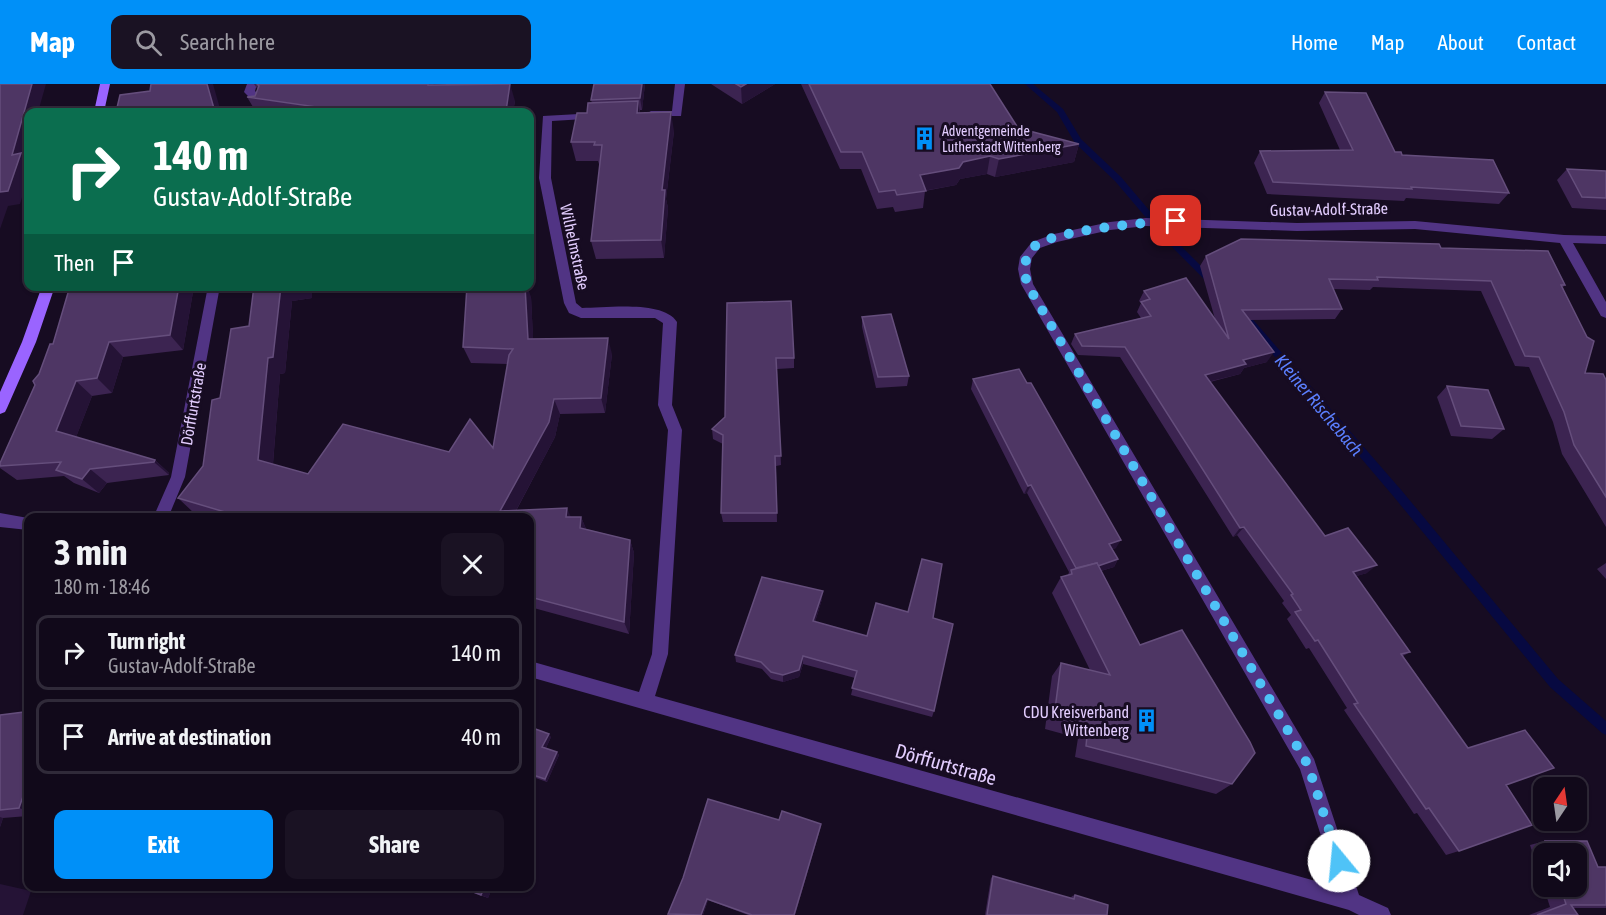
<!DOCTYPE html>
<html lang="en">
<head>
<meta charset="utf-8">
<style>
  :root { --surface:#11091a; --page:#1a1223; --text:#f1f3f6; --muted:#9c9aa2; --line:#302a39; --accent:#0090f8 }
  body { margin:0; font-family:"Asap Condensed",sans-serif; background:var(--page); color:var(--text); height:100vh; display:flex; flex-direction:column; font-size:22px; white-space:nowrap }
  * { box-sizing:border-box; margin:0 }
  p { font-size:20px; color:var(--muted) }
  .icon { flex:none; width:33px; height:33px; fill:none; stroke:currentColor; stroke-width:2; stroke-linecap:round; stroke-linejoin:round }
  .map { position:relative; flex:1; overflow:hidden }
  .side { position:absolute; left:24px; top:429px; width:510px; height:378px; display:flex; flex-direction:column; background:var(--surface); border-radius:12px; box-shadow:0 2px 4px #0004,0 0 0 2px var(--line) }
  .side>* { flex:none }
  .banner { position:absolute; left:24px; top:24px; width:510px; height:183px; border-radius:12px; box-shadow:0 2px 4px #0004,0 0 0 2px var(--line); background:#0b6e4f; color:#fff; overflow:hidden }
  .needle { width:39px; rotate:13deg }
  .tools { position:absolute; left:1533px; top:693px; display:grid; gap:12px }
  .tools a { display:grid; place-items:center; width:54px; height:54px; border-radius:12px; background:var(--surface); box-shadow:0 2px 4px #0004,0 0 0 2px var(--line); font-size:30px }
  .pin { position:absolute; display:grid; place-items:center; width:51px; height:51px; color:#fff; margin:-26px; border-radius:12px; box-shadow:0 3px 9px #0006 }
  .me { position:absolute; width:66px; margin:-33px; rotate:343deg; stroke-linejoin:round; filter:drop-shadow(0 0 4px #0008) }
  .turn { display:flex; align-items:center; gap:21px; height:126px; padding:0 30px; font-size:27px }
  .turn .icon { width:78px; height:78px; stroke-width:2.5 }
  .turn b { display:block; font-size:42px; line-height:51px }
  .then { display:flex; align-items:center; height:57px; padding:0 30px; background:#0003; gap:12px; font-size:22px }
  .round { display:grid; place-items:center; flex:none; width:63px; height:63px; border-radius:12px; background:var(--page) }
  .head { display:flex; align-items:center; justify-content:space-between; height:102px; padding:0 30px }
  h1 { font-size:36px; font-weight:700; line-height:45px }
  .action { display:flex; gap:12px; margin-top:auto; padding:12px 30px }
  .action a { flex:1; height:69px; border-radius:12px; background:var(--accent); color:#fff; font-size:24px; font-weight:700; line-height:69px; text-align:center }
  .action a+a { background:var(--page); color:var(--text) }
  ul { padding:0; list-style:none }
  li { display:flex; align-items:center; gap:18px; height:75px; margin:0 12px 9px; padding:0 18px; border:3px solid var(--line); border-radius:12px }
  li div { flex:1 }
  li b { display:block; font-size:22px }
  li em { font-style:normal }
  header { display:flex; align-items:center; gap:36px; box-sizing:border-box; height:84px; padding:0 30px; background:var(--accent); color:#fff }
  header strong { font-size:28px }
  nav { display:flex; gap:33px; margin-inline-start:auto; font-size:21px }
  .search { width:420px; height:54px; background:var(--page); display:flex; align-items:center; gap:15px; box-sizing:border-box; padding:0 21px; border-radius:12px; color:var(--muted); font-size:22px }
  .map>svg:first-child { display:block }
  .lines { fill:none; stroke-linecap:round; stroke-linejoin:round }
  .stream { fill:#070941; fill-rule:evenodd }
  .street { fill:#513484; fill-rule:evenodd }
  .secondary { fill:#9a64ff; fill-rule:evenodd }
  .wall { fill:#3c2451; fill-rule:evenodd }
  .shaded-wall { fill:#251336 }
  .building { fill:#4e3664; stroke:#654e7c; stroke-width:1.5 }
  .route { stroke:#4fc3f7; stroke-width:10; stroke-dasharray:0 18 }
  .labels { text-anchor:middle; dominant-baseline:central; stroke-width:6; stroke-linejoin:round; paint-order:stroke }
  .far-poi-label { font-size:14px; fill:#e3cdff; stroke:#170c22; text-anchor:start }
  .street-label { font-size:16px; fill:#e3cdff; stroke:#170c22 }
  .poi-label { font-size:16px; fill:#e3cdff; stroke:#170c22; text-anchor:end }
  .water-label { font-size:18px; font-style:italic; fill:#5b7fff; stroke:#170c22 }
  .near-street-label { font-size:20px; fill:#e3cdff; stroke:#170c22 }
</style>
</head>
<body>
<header>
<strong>Map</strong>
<div class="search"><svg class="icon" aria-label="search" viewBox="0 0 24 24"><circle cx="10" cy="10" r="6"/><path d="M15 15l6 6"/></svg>Search here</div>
<nav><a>Home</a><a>Map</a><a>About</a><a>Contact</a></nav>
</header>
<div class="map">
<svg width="1606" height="831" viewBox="0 0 1606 831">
  <rect width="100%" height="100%" fill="#170c22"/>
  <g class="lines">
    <!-- stream -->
    <g class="stream">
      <path d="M1025,0h8l30,25 18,30 40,38 50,59 43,43v4h-6l-43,-43 -50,-59 -40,-38 -18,-31z"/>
      <path d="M1245,229l3,1 154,177 156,188 48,42v14l-4,-2 -52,-46 -156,-190 -152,-179 -2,-2 2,-2z"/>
    </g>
    <!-- street -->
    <g class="street">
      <path d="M247,0h10l-2,7 12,12 -3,9h-10l2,-8 -12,-12z"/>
      <path d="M675,0h10l-4,32h-34l-1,-2 5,-3h21z"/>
      <path d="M597,29l4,1v4l-49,3 -1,57 25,125 6,5c24,0 81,-8 95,14l-5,83 10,25 -14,224 -13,42 682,191 -37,-118 -279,-485 -3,-15 2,-12 12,-15 22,-8 56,-12 36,-4 151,5 118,-2 149,14 42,1v8l-33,-1 33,59v16l-5,-2 -41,-73 -145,-14 -118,2 -151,-5 -36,4 -53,12 -17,6 -8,10 -2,11 3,15 281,475 45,136 29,13 3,7h-32l-10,-5 -819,-233v-16l109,31 13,-38 16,-224 -10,-25 5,-82 -8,-5h-74l-12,-5 -5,-10 -25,-125 4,-62z"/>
      <path d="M208,202h12l-35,191 -17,41h-15l18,-41z"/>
      <path d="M0,429l28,5v12l-28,-3z"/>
    </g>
    <!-- secondary -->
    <g class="secondary">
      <path d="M100,0h10l-6,28h-10z"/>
      <path d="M42,202h13l-19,56 -29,66 -2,4 -5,2v-22l22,-50z"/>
    </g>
  </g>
  <!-- wall -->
  <g class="wall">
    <path d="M254,0h179l1,1 81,16 -2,11h-257l-9,-15 8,-1 3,-6z"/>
    <path d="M645,0l-3,26h-2v3l34,18 -8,68 2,9 -4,50 -68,1 -5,-18 9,-77h-1l-1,-3h-22l-5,-19 21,-39 -1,-3z"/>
    <path d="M711,0h64l-33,20z"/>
    <path d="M801,0h189l28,44 61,16 -5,18 -79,15 -8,-3 -27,5 -4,6 -31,6 -2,17 -28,4 -2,-5 -16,2 -16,-40h-21z"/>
    <path d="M1325,8l70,60 114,41 -10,11 -93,-6 -2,3 -137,-7 -13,-31 6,-12 80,-1 -21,-47z"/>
    <path d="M1567,85l39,2v39l-34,-2 -15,-28z"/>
    <path d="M1441,164l124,37 -2,2 22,86 21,7v147l-44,-73 -9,-32 -24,-55 -14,-1 -34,-75 -108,-4 -3,3 -37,-1 9,20 -7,10 -86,1 18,42 -23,6 -4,6 -30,8 115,154 42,37 -11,3 54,76 -7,4 65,92 38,37 -47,66 -13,4 -29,-42 -3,1 -70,-104 3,-2 -38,-60 -3,1 -19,-30 4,-4 -9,-12 2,-2 -47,-66 -4,2 -113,-180 -42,-2 -7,-11 4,-10 66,-16 -4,-6 4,-9 -2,-2 5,-10 71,28 -15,-53 6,-10z"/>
    <path d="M70,202h124l-11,64 -60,7 -11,36 -20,3 -16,41 79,23 14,13v2l-62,8 -8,10 -25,-10 -10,-7 -47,4 -17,-12v-5l53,-119z"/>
    <path d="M254,202l58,12 -20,3 -7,72 -5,1 -7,90 35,10 141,-22 44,-4 15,-84 -37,-1 -8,-16 68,-50 2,42 79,15 -7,59 -45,1 -5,23 -39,74 55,6h10l5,12 44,11 4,13 -5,81 -99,-27v-89h-319l-17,-5 -16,-15 25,-32 17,-68 29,-72z"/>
    <path d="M727,219l67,55v10l-17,1 4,96 -5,1 1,56h-54l-2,-9 2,-69 -10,-5 -1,-10 13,-12z"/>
    <path d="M862,233l47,59 -2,10 -31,2 -14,-61z"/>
    <path d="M973,295l143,169 -4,1 6,10 -4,8 -13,4 39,74 92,139 -16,10 -141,-37 3,-19 -33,-9 7,-53 9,-13 29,7 -38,-77 9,-16 7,-2 1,-3 -42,-79 -3,1 -53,-105z"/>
    <path d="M1447,302l57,43 -12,10 -41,-3 -14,-39z"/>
    <path d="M1606,479v16l-9,-10z"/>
    <path d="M822,515l-7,23 52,14 66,-18 1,93 -2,6 -81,-22 4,-17 -52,-14 -4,13 -16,5 -12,-3 -9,-10 -26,-7 -1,-7z"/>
    <path d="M28,616v116l-25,2 -3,9v-112l24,-3z"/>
    <path d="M530,643l21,10 -5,11 11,4 2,3 -12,27 -17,-6z"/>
    <path d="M821,742l-26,89h-47l-40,-15 -5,15h-34l-1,-1z"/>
    <path d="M1545,757h42l11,26h8v41h-33l5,7h-49l21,-8 -20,-62zM1544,770h32v32h-32z"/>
    <path d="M993,792l78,22 1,-2 3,-1 32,20h-122l6,-37z"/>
    <path d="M455,802h38l-5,12z"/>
  </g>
  <!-- shaded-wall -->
  <g class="shaded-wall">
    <path d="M32,0h14l-8,28h-10v36l-3,11 3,3v15l-8,27 -12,2 -8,23v-37z"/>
    <path d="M207,0h6l8,28h-6z"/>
    <path d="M510,0l5,17 -2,11h-7v-1z"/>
    <path d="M642,0h3l-3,26 -2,-12z"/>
    <path d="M746,0h29l-33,20 -1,-17z"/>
    <path d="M638,17l3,19 -4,-7z"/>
    <path d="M671,28l3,19 -8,68 2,9 -4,50 -3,-18 1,-50z"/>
    <path d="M1079,60l-5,18 -79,15 4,-18z"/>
    <path d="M990,72l-3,18 -27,5 -4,6 -39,7 3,-17 43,-13z"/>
    <path d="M179,202h15l-11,64 -13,-15z"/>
    <path d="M281,202h31v12l-20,3 -7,72 -5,1 -8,101 -14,-15 10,-102z"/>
    <path d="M522,202h5l4,11 3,58 -6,-16z"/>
    <path d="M608,254l4,16 -7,59 -4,-15z"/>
    <path d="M109,258l14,15 -11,36 -15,-15z"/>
    <path d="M1274,268l-7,10 -23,6 -4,6 -41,10 6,-9 38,-15z"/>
    <path d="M76,297l16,15 -19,49 -17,-14z"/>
    <path d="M554,315l6,15 -5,23 -43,81 -12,-7z"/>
    <path d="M155,376l14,13v2l-15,-13z"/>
    <path d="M90,385l17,14 -8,10 -17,-14z"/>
    <path d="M1031,401l-4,8 -3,1 4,-8z"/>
    <path d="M567,424l6,14 -7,-5z"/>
    <path d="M581,433l6,14 -7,-3z"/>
    <path d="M1244,443l-7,8 -4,2 7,-9z"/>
    <path d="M630,456l4,13 -5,81 -5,-12z"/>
    <path d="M1121,456l-5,8 -11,4 4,-8z"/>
    <path d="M1118,475l-4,8 -40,12 4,-7z"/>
    <path d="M1377,481l-10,8 -23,7 9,-8z"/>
    <path d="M823,507l-1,8 -9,30v-8z"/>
    <path d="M803,572v8l-4,13 -16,5v-7z"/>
    <path d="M549,650l2,3 -6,13 -3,-3z"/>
    <path d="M557,668l2,3 -12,27 -2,-3z"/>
    <path d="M28,698v29l-9,-3z"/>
    <path d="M0,733l3,1 -3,9z"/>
    <path d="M0,800l31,7 -8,24h-23z"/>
    <path d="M485,802h8l-5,12 -7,-3z"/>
    <path d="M707,815l1,1 -5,15h-2z"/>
  </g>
  <!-- building -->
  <g class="building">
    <path d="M0,0h32l-20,71 9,-2 -13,38 -8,1z"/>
    <path d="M151,0h56l8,28h-99l4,-17 30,-4z"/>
    <path d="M257,0h171v1l82,-1 -4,27h4l-1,1h-186l1,-4 -77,-11 8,-1 4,-10z"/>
    <path d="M594,0h48l-2,14 -49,2z"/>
    <path d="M736,0h10l-5,3z"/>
    <path d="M809,0h181l28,44 61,16 -80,15 -9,-3 -27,6 -4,6 -39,7 6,16 -29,4 -2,-5 -16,2 -17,-40h-21z"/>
    <path d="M1325,8l41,1 29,59h6l1,3 91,5 16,33 -98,-6 1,2 -139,-7 -13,-31 93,-1z"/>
    <path d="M638,17l-1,12 34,-1 -9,78h3l-4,50 -70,1 11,-96h-8l1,-3h-24l6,-29h10l1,-10z"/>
    <path d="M1567,85l39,2v27l-24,-1z"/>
    <path d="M1241,155l198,5 2,4 107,3 17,34h-4l26,52 7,4 -9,32 18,1 3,6v117l-32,-52 -10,-33 -25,-55 -14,-1 -34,-75 -114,-4 1,3 -49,-1 13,30 -100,1 32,42 -31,8 3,4 -41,11 120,161 23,-8 29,37 -24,7 57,80 -9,2 67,94 57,-18 29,38 -48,17 26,40 -73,26 -30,-43 -3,1 -72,-105 4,-1 -40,-63 -3,1 -20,-29 6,-2 -10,-15 2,-1 -49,-67 -4,1 -115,-181 -43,-1 -7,-12 76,-18 -10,-14 9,-3 -6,-8 42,-13 43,61 -23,-83z"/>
    <path d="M70,202h109l-9,49 -61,7 -12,36 -21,3 -20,50 99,29 -1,2 -64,7 -8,10 -26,-9 5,-8 -61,4v-3l35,-78 -2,-4 6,-7 11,-30h3z"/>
    <path d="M254,202h27l-8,71 -5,1 -10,102 50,14 35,-50 106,28 21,-33 23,29 16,-93 4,-6 -50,-2 4,-61h58l3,53 80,-1 -7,60 -47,1 -5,23 -49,89 67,-3 -1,9h15l-1,11 50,12 -6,82 -94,-25v-79h-285l-67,-20 25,-32 9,-66 8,-2 11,-69 18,-3z"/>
    <path d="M791,217l3,57h-18l5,98h-6l2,57h-56l2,-78 -11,-6 13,-12 2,-114z"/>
    <path d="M891,230l18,62 -31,1 -16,-60z"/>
    <path d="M1019,285l8,14h4l90,157 -12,4 9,15 -20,7 -1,-3 -21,5 -45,-83 -3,1 -55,-107z"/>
    <path d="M1447,302l41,4 16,39 -43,-3z"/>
    <path d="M922,475l20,5 -9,54 20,6 -19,87 -82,-23 5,-17 -54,-15 -4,14 -16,5 -12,-3 -10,-10 -26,-7 27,-78 61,14 -10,30 54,15 9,-33 32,9z"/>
    <path d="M1097,479l43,82 42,-15 68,112 5,11 -23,31 -146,-38 2,-20 -34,-9 7,-54 49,12 -49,-98 11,-3 -1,-4z"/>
    <path d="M28,616v82l-9,26 -19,2v-95l24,-3z"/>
    <path d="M530,643l19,7 -7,13 15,5 -12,27 -15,-5z"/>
    <path d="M708,715l71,21 3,-9 39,13 -27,91h-42l-45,-16 -6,16 -33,-1 15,-36z"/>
    <path d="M1545,757h42l11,26h8v38h-35l7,10h-41l29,-11 -6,-18h16v-32h-27z"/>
    <path d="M993,792l81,23 1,-4 33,10 -1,10h-120z"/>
    <path d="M458,802h27l-4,9z"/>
  </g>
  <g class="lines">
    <!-- route -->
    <path class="route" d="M1176,137c-27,1 -122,9 -141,25 -12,10 -11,24 -8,38l281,481 31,96"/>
  </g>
  <!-- icons -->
  <defs>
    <symbol id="building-bare" viewBox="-9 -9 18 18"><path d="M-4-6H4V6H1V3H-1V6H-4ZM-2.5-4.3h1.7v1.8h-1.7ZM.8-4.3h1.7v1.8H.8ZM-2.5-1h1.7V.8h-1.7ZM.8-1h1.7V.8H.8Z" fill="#0090f8" stroke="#170c22" stroke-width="2.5" paint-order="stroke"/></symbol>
  </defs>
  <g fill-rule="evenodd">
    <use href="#building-bare" x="908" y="38" width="33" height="33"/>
    <use href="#building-bare" x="1130" y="620" width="33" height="33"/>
  </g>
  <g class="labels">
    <!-- far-poi labels -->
    <g class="far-poi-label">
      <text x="942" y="47">Adventgemeinde<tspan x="942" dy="16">Lutherstadt Wittenberg</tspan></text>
    </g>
    <!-- street labels -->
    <g class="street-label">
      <text transform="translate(1329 125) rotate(-1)">Gustav-Adolf-Straße</text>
      <text transform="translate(575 163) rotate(78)">Wilhelmstraße</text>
      <text transform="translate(193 320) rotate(-80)">Dörffurtstraße</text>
    </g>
    <!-- poi labels -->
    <g class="poi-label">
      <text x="1129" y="628">CDU Kreisverband<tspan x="1129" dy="18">Wittenberg</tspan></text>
    </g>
    <!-- water labels -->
    <g class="water-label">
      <text transform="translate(1319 321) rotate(50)">Kleiner Rischebach</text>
    </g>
    <!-- near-street labels -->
    <g class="near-street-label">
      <text transform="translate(946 680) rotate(16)">Dörffurtstraße</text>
    </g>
  </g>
</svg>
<div class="tools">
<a><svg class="needle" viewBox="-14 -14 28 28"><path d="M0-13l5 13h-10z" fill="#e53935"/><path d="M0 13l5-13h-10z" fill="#9c9aa2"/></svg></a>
<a><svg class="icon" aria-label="sound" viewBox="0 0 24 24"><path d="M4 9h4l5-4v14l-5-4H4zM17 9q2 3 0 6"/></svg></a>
</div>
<div class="pin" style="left:1176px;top:137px;background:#d93025"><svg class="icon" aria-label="arrive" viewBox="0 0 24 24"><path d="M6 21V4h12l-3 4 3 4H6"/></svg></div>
<svg class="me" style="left:1339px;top:777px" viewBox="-20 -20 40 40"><circle r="19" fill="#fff"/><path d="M0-13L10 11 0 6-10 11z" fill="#4fc3f7"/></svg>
<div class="banner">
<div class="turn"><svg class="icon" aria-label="right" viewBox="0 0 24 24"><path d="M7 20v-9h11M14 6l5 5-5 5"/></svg><div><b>140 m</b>Gustav-Adolf-Straße</div></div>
<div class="then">Then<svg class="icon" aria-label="arrive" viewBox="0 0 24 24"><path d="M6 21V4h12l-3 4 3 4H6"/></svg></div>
</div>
<section class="side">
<div class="head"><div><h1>3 min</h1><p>180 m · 18:46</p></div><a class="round"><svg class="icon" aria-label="close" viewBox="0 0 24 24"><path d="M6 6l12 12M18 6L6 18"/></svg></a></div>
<ul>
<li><svg class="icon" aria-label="right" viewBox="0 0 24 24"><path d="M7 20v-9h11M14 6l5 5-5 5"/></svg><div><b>Turn right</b><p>Gustav-Adolf-Straße</p></div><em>140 m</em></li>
<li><svg class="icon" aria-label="arrive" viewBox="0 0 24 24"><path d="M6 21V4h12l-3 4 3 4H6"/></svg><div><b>Arrive at destination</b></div><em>40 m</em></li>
</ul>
<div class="action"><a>Exit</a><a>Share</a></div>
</section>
</div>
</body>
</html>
